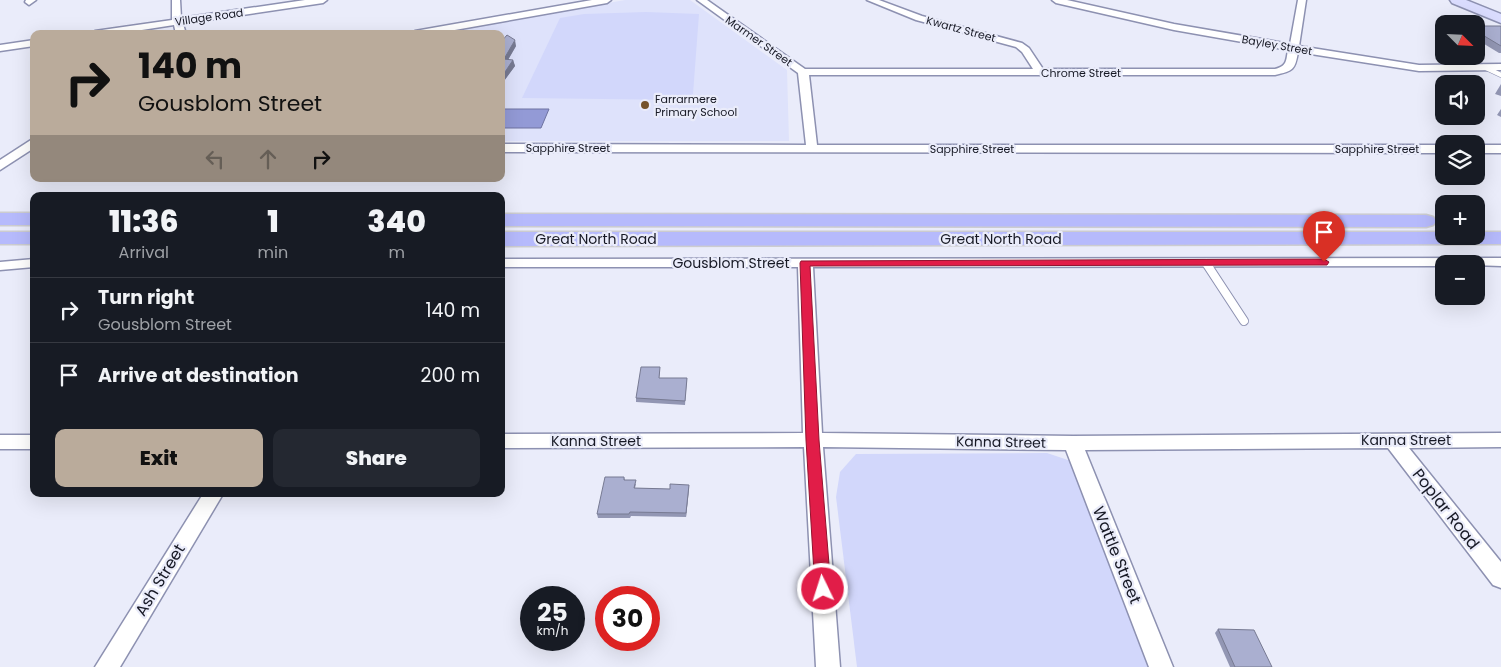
<!DOCTYPE html>
<html lang="en">
<head>
<meta charset="utf-8">
<style>
  :root { --surface:#171b24; --page:#242831; --text:#f1f3f6; --muted:#9ea1a6; --line:#363941; --accent:#baab9b }
  body { margin:0; font-family:Poppins,sans-serif; background:var(--page); color:var(--text); height:100vh; display:flex; flex-direction:column; font-size:19px; white-space:nowrap }
  * { box-sizing:border-box; margin:0 }
  p { font-size:16px; color:var(--muted) }
  .icon { flex:none; width:28px; height:28px; fill:none; stroke:currentColor; stroke-width:2; stroke-linecap:round; stroke-linejoin:round }
  .map { position:relative; flex:1; overflow:hidden }
  .details { position:absolute; left:30px; top:192px; width:475px; height:305px; display:flex; flex-direction:column; background:var(--surface); border-radius:10px; box-shadow:0 5px 20px #0002 }
  .details>* { flex:none }
  .top-card { position:absolute; left:30px; top:30px; width:475px; height:152px; border-radius:10px; box-shadow:0 5px 20px #0002; background:#baab9b; color:#111; overflow:hidden }
  .needle { width:32px; rotate:114deg }
  .buttons { position:absolute; left:1435px; top:15px; display:grid; gap:10px }
  .buttons a { display:grid; place-items:center; width:50px; height:50px; border-radius:10px; background:var(--surface); box-shadow:0 5px 20px #0002; font-size:25px }
  .speed { position:absolute; left:520px; top:586px; display:flex; gap:10px; font-size:25px; font-weight:700; text-align:center }
  .speed>* { display:grid; place-content:center; width:65px; height:65px; border-radius:50%; background:var(--surface); box-shadow:0 5px 20px #0002; line-height:1 }
  .speed small { font-size:12px; font-weight:400 }
  .speed .limit { border:8px solid #d22; background:#fff; color:#111 }
  .pin { position:absolute; display:grid; place-items:center; width:42px; height:42px; color:#fff; margin:-51px -21px; border-radius:50% 50% 50% 0; rotate:-45deg; box-shadow:0 0 5px #0007 }
  .pin .icon { rotate:45deg }
  .me { position:absolute; width:55px; margin:-28px; rotate:356deg; stroke-linejoin:round; filter:drop-shadow(0 0 4px #0008) }
  .turn { display:flex; align-items:center; gap:18px; height:105px; padding:0 25px; font-size:22px }
  .turn .icon { width:65px; height:65px; stroke-width:2.5 }
  .turn b { display:block; font-size:35px; line-height:42px }
  .lanes { display:flex; align-items:center; height:48px; padding:0 25px; background:#0003; justify-content:center; gap:25px; direction:ltr }
  .lanes .off { opacity:.35 }
  .eta { display:flex; justify-content:space-evenly; align-items:center; height:85px; text-align:center }
  .eta b { font-size:30px; font-weight:800; line-height:35px }
  .action { display:flex; gap:10px; margin-top:auto; padding:10px 25px }
  .action a { flex:1; height:58px; border-radius:10px; background:var(--accent); color:#111; font-size:20px; font-weight:800; line-height:58px; text-align:center }
  .action a+a { background:var(--page); color:var(--text) }
  ul { padding:0; list-style:none }
  li { display:flex; align-items:center; gap:15px; height:65px; padding:0 25px; border-top:1px solid var(--line) }
  li div { flex:1 }
  li b { display:block; font-size:19px }
  li em { font-style:normal }
  .map>svg:first-child { display:block }
  .built { fill:#dee2fb }
  .green { fill:#d2d7fb }
  .water { fill:#939ad6; stroke:#6e73a1 }
  .lines { fill:none; stroke-linecap:round; stroke-linejoin:round }
  .lane-far1-casing { stroke:#8d91b1; stroke-width:5.5 }
  .lane-casing { stroke:#8d91b1; stroke-width:10 }
  .street-casing { stroke:#8d91b1; stroke-width:3 }
  .secondary-casing { stroke:#8d91b1; stroke-width:3 }
  .primary-casing { stroke:#cccccf; stroke-width:3 }
  .lane-far1 { stroke:#fff; stroke-width:4.5 }
  .lane { stroke:#fff; stroke-width:8 }
  .street { fill:#fff; fill-rule:evenodd }
  .secondary { fill:#dadcfe; fill-rule:evenodd }
  .primary { fill:#b6bafc; fill-rule:evenodd }
  .wall { fill:#9296b3 }
  .shaded-wall { fill:#777a92 }
  .building { fill:#aaafd0; stroke:#777a92 }
  .route { fill:#e11d48; stroke:#92132f }
  .poi-dot { fill:#76532b; stroke:#eaecfa; stroke-width:2 }
  .labels { text-anchor:middle; dominant-baseline:central; stroke-width:4.5; stroke-linejoin:round; paint-order:stroke }
  .far-street-label { font-size:11px; fill:#171925; stroke:#eaecfa }
  .far-poi-label { font-size:11px; fill:#171925; stroke:#eaecfa; text-anchor:start }
  .street-label { font-size:14px; fill:#171925; stroke:#eaecfa }
  .near-street-label { font-size:16px; fill:#171925; stroke:#eaecfa }
</style>
</head>
<body>
<div class="map">
<svg width="1501" height="667" viewBox="0 0 1501 667">
  <rect width="100%" height="100%" fill="#eaecfa"/>
  <!-- built -->
  <path class="built" d="M625,0h65l97,70 2,71h-288v-107h-67z"/>
  <!-- green -->
  <g class="green">
    <path d="M646,12l53,2 -6,80 -10,6 -161,-2 38,-80 24,-4z"/>
    <path d="M1047,453l24,8 81,206h-295l-21,-170 4,-25 16,-18z"/>
  </g>
  <!-- water -->
  <path class="water" d="M501,109h48l-8,19h-40z"/>
  <g class="lines">
    <defs>
      <path id="lane-far1" d="M1484,67l17,8"/>
      <path id="lane" d="M1206,263l38,58"/>
      <g id="street">
        <path d="M26,0h10l-7,5 -4,-3z"/>
        <path d="M172,0h8l1,18 124,-18h22l-4,3 -140,21 3,10h-10l-2,-9 -58,9h-26l5,-3 77,-11z"/>
        <path d="M592,0h19l-4,3 -175,31h-22l5,-3z"/>
        <path d="M697,0h10l98,69h228l-11,-17 -6,-5 -100,-27 -49,-20h12l43,16 100,27 7,5 14,21h232c12,-3 11,-8 13,-19l-114,-20 -118,-27 -4,-3h15l107,24 116,20 8,-44h8l-7,46 120,19 82,-1v6l-82,1 -121,-19c-3,18 -5,19 -23,23h-466l8,70h627v8l-943,-1v-8l305,1 -8,-72z"/>
        <path d="M34,40v6l-34,5v-6z"/>
        <path d="M34,138v10l-34,22v-10z"/>
        <rect x="1476" y="145" width="25" height="8"/>
        <path d="M1501,258v8l-57,-2v2l-631,1 9,166 251,3 428,-3v14l-92,1 92,114v26l-8,-3 -105,-137 -303,2 88,217h-24l-83,-217 -243,-3 17,220h-24l-12,-220 -303,1v-14l302,-1 -5,-166h-297v-8z"/>
        <path d="M34,259v8l-34,3v-8z"/>
        <rect x="0" y="435" width="34" height="14"/>
        <path d="M203,494h20l-103,173h-25z"/>
      </g>
      <path id="secondary" d="M1450,0h16l35,14v9l-49,-20z"/>
      <g id="primary">
        <rect x="0" y="213" width="34" height="12"/>
        <path d="M501,214l925,1 7,2 4,4 -4,4 -7,2 -925,-1z"/>
        <rect x="0" y="232" width="34" height="12"/>
        <path d="M501,232h943v4h32v-4h25v12l-1000,2z"/>
      </g>
    </defs>
    <!-- lane-far1 casing -->
    <use href="#lane-far1" class="lane-far1-casing"/>
    <!-- lane casing -->
    <use href="#lane" class="lane-casing"/>
    <!-- street casing -->
    <use href="#street" class="street-casing"/>
    <!-- secondary casing -->
    <use href="#secondary" class="secondary-casing"/>
    <!-- primary casing -->
    <use href="#primary" class="primary-casing"/>
    <!-- lane-far1 -->
    <use href="#lane-far1" class="lane-far1"/>
    <!-- lane -->
    <use href="#lane" class="lane"/>
    <!-- street -->
    <use href="#street" class="street"/>
    <!-- secondary -->
    <use href="#secondary" class="secondary"/>
    <!-- primary -->
    <use href="#primary" class="primary"/>
  </g>
  <!-- wall -->
  <g class="wall">
    <path d="M1476,26h25v27h-2l-23,-14z"/>
    <path d="M501,42l15,4 -8,14h5l2,6 -11,15h-3z"/>
    <path d="M1501,84v12l-6,-2z"/>
    <path d="M1501,109v8l-4,-2z"/>
    <path d="M660,371l-1,7h28l-2,27 -49,-3v-4z"/>
    <path d="M624,477l1,3 11,4 -1,4 35,1 19,-4 -3,32 -55,-1 -1,2h-32l-1,-4z"/>
    <path d="M1218,629l54,38h-42l-15,-34z"/>
  </g>
  <!-- shaded-wall -->
  <g class="shaded-wall">
    <path d="M515,40l1,6 -11,19 -1,-6z"/>
    <path d="M513,60l2,6 -11,15 -1,-6z"/>
    <path d="M689,485v4l-3,28v-4z"/>
  </g>
  <!-- building -->
  <g class="building">
    <path d="M1476,26h25v20l-25,-15z"/>
    <path d="M507,35l8,5 -11,19 9,1 -10,15h-2v-33z"/>
    <path d="M641,367h19l-1,11h28l-2,23 -49,-3z"/>
    <path d="M605,477h19v3h12l-2,8 36,1v-5l19,1 -3,28 -56,-1 -1,2h-32z"/>
    <path d="M1218,629l36,1 18,37h-37z"/>
  </g>
  <!-- route -->
  <path class="route" d="M1324,259l5,3 -2,3 -517,1 9,174 12,149 -3,4 -5,2 -5,-2 -3,-4 -9,-149 -6,-177 1,-2z"/>
  <!-- markers -->
  <circle class="poi-dot" cx="645" cy="105" r="5"/>
  <g class="labels">
    <!-- far-street labels -->
    <g class="far-street-label">
      <text transform="translate(209 17) rotate(-8)">Village Road</text>
      <text transform="translate(961 29) rotate(15)">Kwartz Street</text>
      <text transform="translate(759 41) rotate(35)">Marmer Street</text>
      <text transform="translate(1277 45) rotate(10)">Bayley Street</text>
      <text x="1081" y="73">Chrome Street</text>
      <text x="568" y="148">Sapphire Street</text>
      <text x="972" y="149">Sapphire Street</text>
      <text x="1377" y="149">Sapphire Street</text>
    </g>
    <!-- far-poi labels -->
    <g class="far-poi-label">
      <text x="655" y="99">Farrarmere<tspan x="655" dy="13">Primary School</tspan></text>
    </g>
    <!-- street labels -->
    <g class="street-label">
      <text x="596" y="239">Great North Road</text>
      <text x="1001" y="239">Great North Road</text>
      <text x="731" y="263">Gousblom Street</text>
      <text x="1406" y="440">Kanna Street</text>
      <text x="596" y="441">Kanna Street</text>
      <text transform="translate(1001 442) rotate(1)">Kanna Street</text>
    </g>
    <!-- near-street labels -->
    <g class="near-street-label">
      <text transform="translate(1446 509) rotate(52)">Poplar Road</text>
      <text transform="translate(1117 555) rotate(68)">Wattle Street</text>
      <text transform="translate(160 580) rotate(-59)">Ash Street</text>
    </g>
  </g>
</svg>
<div class="buttons">
<a><svg class="needle" viewBox="-14 -14 28 28"><path d="M0-13l5 13h-10z" fill="#e53935"/><path d="M0 13l5-13h-10z" fill="#9ea1a6"/></svg></a>
<a><svg class="icon" aria-label="sound" viewBox="0 0 24 24"><path d="M4 9h4l5-4v14l-5-4H4zM17 9q2 3 0 6"/></svg></a>
<a><svg class="icon" aria-label="layers" viewBox="0 0 24 24"><path d="M12 4l9 5-9 5-9-5zM3 14l9 5 9-5"/></svg></a>
<a>+</a>
<a>−</a>
</div>
<div class="speed"><div>25<small>km/h</small></div><div class="limit">30</div></div>
<div class="pin" style="left:1324px;top:262px;background:#d93025"><svg class="icon" aria-label="arrive" viewBox="0 0 24 24"><path d="M6 21V4h12l-3 4 3 4H6"/></svg></div>
<svg class="me" style="left:823px;top:589px" viewBox="-20 -20 40 40"><circle r="17" fill="#e11d48" stroke="#fff" stroke-width="3"/><path d="M0-11L8 9 0 5-8 9z" fill="#fff"/></svg>
<div class="top-card">
<div class="turn"><svg class="icon" aria-label="right" viewBox="0 0 24 24"><path d="M7 20v-9h11M14 6l5 5-5 5"/></svg><div><b>140 m</b>Gousblom Street</div></div>
<div class="lanes"><svg class="icon off" aria-label="left" viewBox="0 0 24 24"><path d="M17 20v-9H6M10 6l-5 5 5 5"/></svg><svg class="icon off" aria-label="ahead" viewBox="0 0 24 24"><path d="M12 20V5M6 11l6-6 6 6"/></svg><svg class="icon" aria-label="right" viewBox="0 0 24 24"><path d="M7 20v-9h11M14 6l5 5-5 5"/></svg></div>
</div>
<section class="details">
<div class="eta">
<div><b>11:36</b><p>Arrival</p></div>
<div><b>1</b><p>min</p></div>
<div><b>340</b><p>m</p></div>
</div>
<ul>
<li><svg class="icon" aria-label="right" viewBox="0 0 24 24"><path d="M7 20v-9h11M14 6l5 5-5 5"/></svg><div><b>Turn right</b><p>Gousblom Street</p></div><em>140 m</em></li>
<li><svg class="icon" aria-label="arrive" viewBox="0 0 24 24"><path d="M6 21V4h12l-3 4 3 4H6"/></svg><div><b>Arrive at destination</b></div><em>200 m</em></li>
</ul>
<div class="action"><a>Exit</a><a>Share</a></div>
</section>
</div>
</body>
</html>
